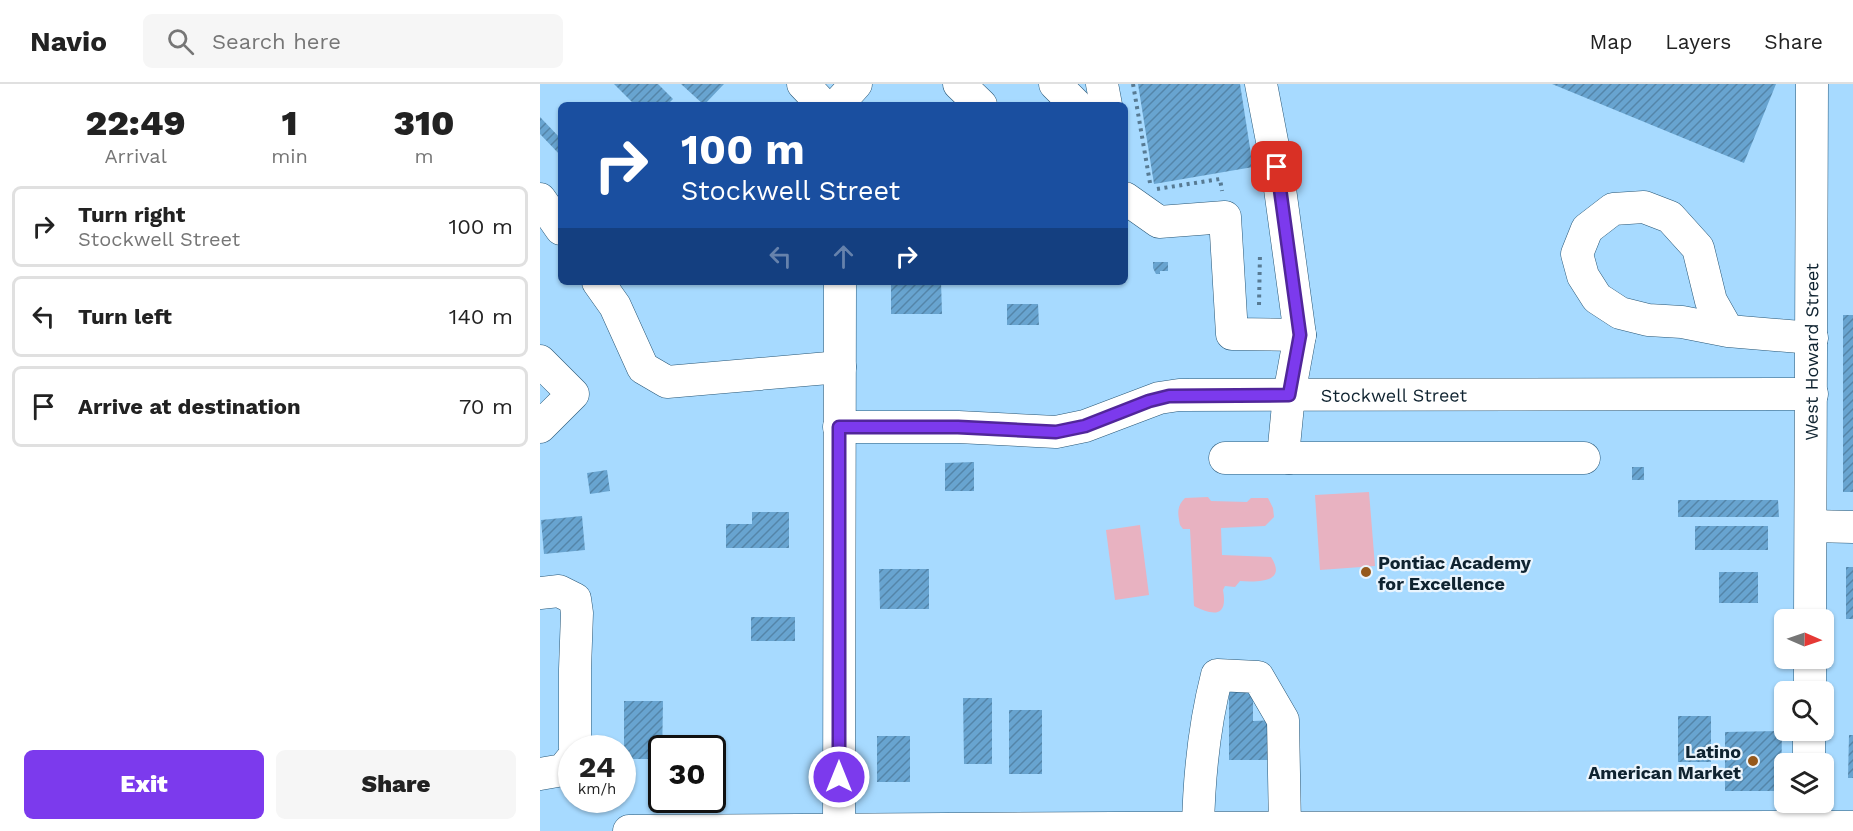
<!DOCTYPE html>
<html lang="en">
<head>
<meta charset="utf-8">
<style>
  :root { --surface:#fff; --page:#f6f6f6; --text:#222; --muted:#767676; --line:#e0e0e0; --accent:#7c3aed }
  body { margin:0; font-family:"Work Sans",sans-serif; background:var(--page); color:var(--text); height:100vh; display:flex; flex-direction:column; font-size:22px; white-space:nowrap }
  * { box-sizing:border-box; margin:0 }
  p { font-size:20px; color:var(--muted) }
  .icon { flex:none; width:33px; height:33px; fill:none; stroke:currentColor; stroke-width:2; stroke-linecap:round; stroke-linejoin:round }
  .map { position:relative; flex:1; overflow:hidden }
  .panel { display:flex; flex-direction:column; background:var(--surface); width:540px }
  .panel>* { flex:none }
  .guide { position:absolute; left:18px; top:18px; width:570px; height:183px; border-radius:9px; box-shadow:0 2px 4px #0004; background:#1a4fa0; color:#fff; overflow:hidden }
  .needle { width:39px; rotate:92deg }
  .controls { position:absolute; left:1234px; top:525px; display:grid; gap:12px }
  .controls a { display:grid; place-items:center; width:60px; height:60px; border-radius:9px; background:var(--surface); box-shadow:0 2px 4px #0004; font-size:30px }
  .speed { position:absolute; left:18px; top:651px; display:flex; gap:12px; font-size:30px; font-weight:700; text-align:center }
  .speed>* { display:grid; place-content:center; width:78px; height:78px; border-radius:50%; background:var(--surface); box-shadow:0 2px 4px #0004; line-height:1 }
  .speed small { font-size:15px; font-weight:400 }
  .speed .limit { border:3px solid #111; border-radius:9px; background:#fff; color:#111 }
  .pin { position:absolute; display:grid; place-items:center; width:51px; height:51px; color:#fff; margin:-26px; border-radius:12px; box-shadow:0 3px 9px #0006 }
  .me { position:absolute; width:66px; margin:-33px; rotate:0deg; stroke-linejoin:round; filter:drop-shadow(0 0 4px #0008) }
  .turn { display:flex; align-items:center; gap:21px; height:126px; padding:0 24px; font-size:27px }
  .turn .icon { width:78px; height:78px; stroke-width:2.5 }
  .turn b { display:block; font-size:42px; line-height:51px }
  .lanes { display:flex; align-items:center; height:57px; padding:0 24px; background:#0003; justify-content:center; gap:30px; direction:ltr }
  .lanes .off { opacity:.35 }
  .eta { display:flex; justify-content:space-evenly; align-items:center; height:102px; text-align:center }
  .eta b { font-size:36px; font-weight:800; line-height:42px }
  .primary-button { display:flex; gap:12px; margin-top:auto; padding:12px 24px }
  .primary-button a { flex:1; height:69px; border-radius:9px; background:var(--accent); color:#fff; font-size:24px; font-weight:800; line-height:69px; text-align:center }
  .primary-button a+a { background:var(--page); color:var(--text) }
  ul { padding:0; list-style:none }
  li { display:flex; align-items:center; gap:18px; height:81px; margin:0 12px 9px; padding:0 12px; border:3px solid var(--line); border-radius:9px }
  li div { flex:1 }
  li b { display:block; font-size:22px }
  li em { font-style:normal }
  header { display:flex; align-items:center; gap:36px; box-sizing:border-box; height:84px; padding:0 30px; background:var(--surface); border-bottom:2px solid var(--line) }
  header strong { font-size:28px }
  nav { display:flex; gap:33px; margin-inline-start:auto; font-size:21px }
  .search { width:420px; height:54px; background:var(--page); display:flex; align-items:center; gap:15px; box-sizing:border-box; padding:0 21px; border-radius:9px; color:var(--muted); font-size:22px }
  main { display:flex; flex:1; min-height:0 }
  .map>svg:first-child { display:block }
  .green { fill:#e8b2c1 }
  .building { fill:url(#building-hatch) }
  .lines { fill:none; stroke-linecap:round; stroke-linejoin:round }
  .minor-casing { stroke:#275676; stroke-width:33 }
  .path { stroke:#577a93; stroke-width:4; stroke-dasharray:3 4.5; stroke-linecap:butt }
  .minor { stroke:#fff; stroke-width:32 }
  .route-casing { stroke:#51269a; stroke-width:15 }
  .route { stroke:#7c3aed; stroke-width:10 }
  .poi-dot { fill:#96591c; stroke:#ebf5fd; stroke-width:2 }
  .labels { text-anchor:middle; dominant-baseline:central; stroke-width:4.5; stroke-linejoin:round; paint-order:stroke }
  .street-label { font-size:18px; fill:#0f2330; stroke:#ebf5fd }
  .poi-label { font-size:18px; font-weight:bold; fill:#0f2330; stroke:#ebf5fd; text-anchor:start }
</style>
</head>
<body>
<header>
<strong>Navio</strong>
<div class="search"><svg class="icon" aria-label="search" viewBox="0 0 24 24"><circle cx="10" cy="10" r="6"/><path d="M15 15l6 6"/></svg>Search here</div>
<nav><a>Map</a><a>Layers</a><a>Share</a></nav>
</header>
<main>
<section class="panel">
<div class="eta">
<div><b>22:49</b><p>Arrival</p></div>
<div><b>1</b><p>min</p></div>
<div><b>310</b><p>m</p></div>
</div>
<ul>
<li><svg class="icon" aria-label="right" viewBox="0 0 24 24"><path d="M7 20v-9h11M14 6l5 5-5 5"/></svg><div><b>Turn right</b><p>Stockwell Street</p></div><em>100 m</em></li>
<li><svg class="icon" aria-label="left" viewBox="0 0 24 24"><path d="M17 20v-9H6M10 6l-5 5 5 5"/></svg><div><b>Turn left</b></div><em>140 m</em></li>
<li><svg class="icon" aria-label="arrive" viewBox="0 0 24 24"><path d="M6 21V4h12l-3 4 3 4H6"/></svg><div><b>Arrive at destination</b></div><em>70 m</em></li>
</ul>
<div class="primary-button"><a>Exit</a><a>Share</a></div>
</section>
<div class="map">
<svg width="1313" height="747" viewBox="0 0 1313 747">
  <defs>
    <pattern id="building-hatch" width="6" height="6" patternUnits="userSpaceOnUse" patternTransform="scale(1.5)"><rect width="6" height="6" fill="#68a4d0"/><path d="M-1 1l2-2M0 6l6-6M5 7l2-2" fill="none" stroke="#5485a9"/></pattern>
  </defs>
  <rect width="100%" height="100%" fill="#a7daff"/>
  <!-- green -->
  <g class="green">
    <path d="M829,408l6,74 -55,4 -5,-75z"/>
    <path d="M668,413l3,4 36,1 4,-4h17l5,10 1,9 -9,9 -44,2 1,27 49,2c17,26 -14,25 -31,24l-5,6 -10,-1 -2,4c5,27 -9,26 -29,16l-4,-77h-7l-3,-4c-2,-11 -4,-18 5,-27z"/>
    <path d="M600,441l9,70 -34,5 -9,-70z"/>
  </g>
  <!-- building -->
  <g class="building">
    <path d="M74,0h44l15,15 -6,6h-32z"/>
    <path d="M141,0h43l-20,21z"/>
    <path d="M598,0h102l13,83 -99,17z"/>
    <path d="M1012,0h224l-32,79z"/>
    <path d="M0,33l21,22v17l-21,-22z"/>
    <path d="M613,178h15v9h-8v3h-4l-3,-6z"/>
    <path d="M351,198h50l1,32h-51z"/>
    <path d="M467,220h31l1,21h-32z"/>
    <rect x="1303" y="231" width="10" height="177"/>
    <path d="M434,378v29h-29v-28z"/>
    <rect x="1092" y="383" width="12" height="13"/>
    <path d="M67,386l3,21 -20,3 -3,-21z"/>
    <path d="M1138,416h100l1,17h-101z"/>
    <path d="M212,428h37v36h-63v-24h26z"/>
    <path d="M42,432l3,34 -41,4 -3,-34z"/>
    <rect x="1155" y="442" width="73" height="24"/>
    <rect x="1306" y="483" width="7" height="52"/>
    <path d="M339,485h50v40h-49z"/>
    <rect x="1179" y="488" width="39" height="31"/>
    <rect x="211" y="533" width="44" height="24"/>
    <path d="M689,603h24v34l26,-1v40h-50z"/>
    <path d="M423,614h29v66h-28z"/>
    <path d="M84,617h39l-1,58h-38z"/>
    <rect x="469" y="626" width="33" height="64"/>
    <rect x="1138" y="632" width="33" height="46"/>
    <path d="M1242,647l-1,60h-56v-59z"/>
    <path d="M1309,651h4v43h-5z"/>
    <rect x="337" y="652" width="33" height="46"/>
  </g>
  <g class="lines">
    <defs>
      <g id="minor">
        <path d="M263,0l20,21"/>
        <path d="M419,0l22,21"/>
        <path d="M515,0l21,21"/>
        <path d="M562,0l4,21"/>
        <path d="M721,0l16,83 23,168 -11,60 -5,51 5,12"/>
        <path d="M297,21l19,-21"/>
        <path d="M585,114l34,24 66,-5 7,117 68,1"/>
        <path d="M0,115l21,30"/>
        <path d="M58,198l17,24 28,62 24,14 173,-15"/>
        <path d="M1188,247l-46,-9 -34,-2 -28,-7 -23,-15 -14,-22 -6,-22 10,-25 26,-20 31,-2 26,10 28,31 13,53 17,30 84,7"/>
        <path d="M0,277l33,33 -33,33"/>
        <path id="s1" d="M299,343h119l98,5 29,-6 74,-28 20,-3 633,-1"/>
        <path d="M685,374h359"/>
        <path d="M1271,442l42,1"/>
        <path d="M0,509l19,-2 16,8 2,14 -2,56v79"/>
        <path id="s2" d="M1270,536l2,-536"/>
        <path d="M1270,608v-34"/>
        <path d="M1269,680v-34"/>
        <path d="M0,690l23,-4 9,-11"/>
        <path d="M658,744c1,-52 6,-102 19,-153l41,2 25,43 2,108"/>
        <path d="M299,745l1,-547"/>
        <path d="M89,747l485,-3 739,-1"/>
      </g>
    </defs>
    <!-- minor casing -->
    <use href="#minor" class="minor-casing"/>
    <!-- path -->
    <g class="path">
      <path d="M593,0l17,99"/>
      <path d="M617,105l63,-10 2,12"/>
      <path d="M719,221l1,-52"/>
    </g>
    <!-- minor -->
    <use href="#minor" class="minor"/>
  </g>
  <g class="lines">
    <defs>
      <path id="route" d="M299,693v-350h119l98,5 29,-6 64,-25 20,-5 120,-1 11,-60 -23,-168"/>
    </defs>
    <!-- route casing -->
    <use href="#route" class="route-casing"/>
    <!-- route -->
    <use href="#route" class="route"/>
  </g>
  <!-- markers -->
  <g class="poi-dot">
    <circle cx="826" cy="488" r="6"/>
    <circle cx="1213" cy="677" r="6"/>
  </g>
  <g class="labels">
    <!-- street labels -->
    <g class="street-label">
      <text stroke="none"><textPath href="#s2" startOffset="268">West Howard Street</textPath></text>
      <text stroke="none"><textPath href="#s1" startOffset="561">Stockwell Street</textPath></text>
    </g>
    <!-- poi labels -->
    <g class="poi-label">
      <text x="838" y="478">Pontiac Academy<tspan x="838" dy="21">for Excellence</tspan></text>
      <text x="1201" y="667" text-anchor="end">Latino<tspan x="1201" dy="21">American Market</tspan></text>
    </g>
  </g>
</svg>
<div class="controls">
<a><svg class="needle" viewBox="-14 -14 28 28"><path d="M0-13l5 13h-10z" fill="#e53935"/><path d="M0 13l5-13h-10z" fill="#767676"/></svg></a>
<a><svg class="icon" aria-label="search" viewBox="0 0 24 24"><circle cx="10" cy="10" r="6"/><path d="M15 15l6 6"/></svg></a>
<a><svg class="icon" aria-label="layers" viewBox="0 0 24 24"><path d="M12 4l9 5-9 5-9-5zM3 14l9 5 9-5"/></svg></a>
</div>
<div class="speed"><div>24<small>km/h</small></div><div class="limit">30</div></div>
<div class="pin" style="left:737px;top:83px;background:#d93025"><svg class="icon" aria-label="arrive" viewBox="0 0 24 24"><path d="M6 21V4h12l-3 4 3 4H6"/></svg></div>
<svg class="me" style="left:299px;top:693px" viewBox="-20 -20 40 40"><circle r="17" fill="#7c3aed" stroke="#fff" stroke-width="3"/><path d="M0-11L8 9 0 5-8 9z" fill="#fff"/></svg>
<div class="guide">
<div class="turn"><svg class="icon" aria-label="right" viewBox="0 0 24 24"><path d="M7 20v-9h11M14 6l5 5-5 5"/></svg><div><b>100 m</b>Stockwell Street</div></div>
<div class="lanes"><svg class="icon off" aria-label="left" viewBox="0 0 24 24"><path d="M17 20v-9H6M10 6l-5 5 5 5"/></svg><svg class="icon off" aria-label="ahead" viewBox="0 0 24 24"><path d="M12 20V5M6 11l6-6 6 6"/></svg><svg class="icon" aria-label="right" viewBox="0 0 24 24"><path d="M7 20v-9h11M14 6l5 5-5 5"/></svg></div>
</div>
</div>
</main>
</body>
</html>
